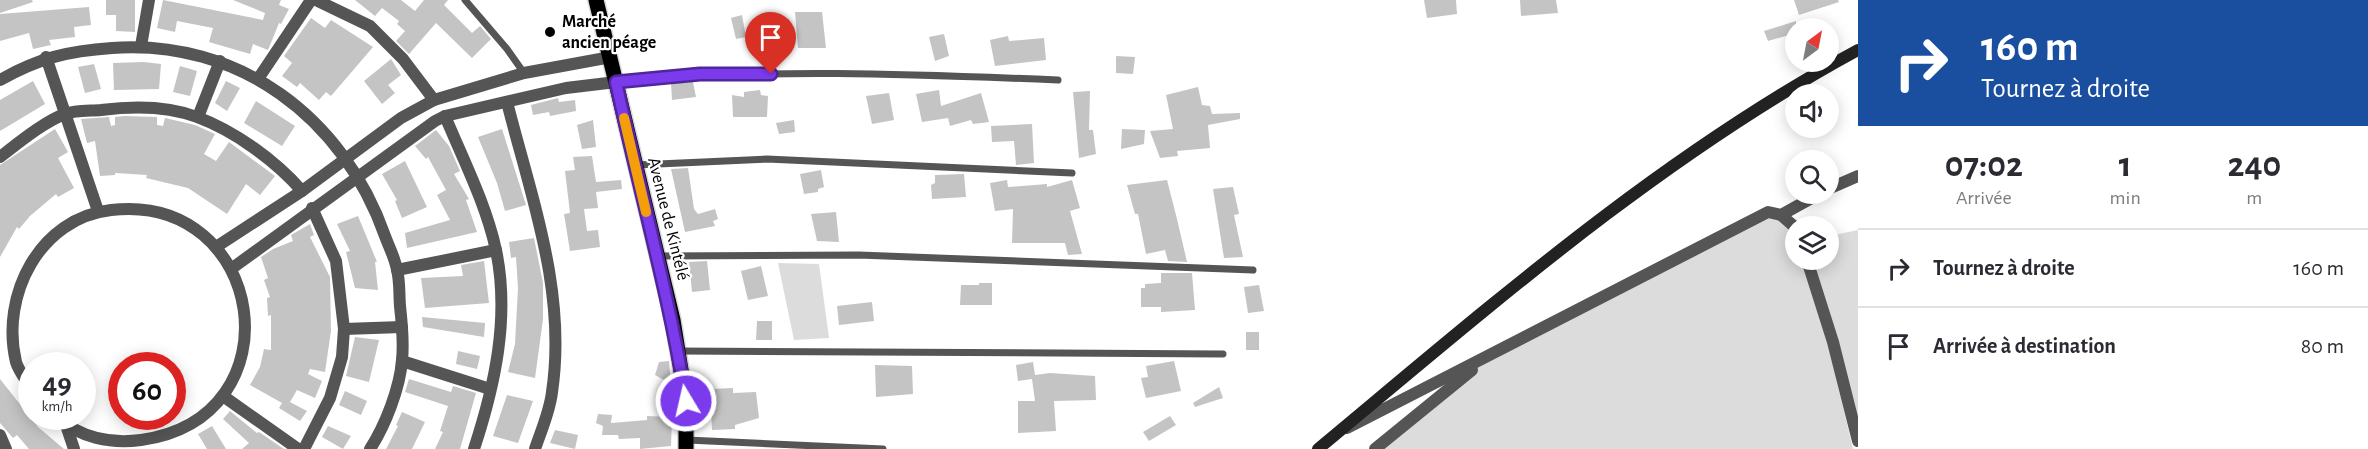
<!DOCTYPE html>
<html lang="fr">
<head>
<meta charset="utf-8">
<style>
  :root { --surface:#fff; --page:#f2f2f3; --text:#2b2b33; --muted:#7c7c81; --line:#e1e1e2 }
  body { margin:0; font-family:"Alegreya Sans",sans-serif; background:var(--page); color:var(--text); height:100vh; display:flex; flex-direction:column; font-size:22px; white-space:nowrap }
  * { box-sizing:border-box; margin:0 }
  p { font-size:20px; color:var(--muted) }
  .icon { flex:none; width:33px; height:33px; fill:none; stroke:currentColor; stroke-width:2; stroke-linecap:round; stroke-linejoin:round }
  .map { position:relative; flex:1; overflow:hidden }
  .drawer { display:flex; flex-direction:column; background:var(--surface); width:510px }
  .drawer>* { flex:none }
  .hud { background:#1a4fa0; color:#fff; overflow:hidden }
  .needle { width:39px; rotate:32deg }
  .fabs { position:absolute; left:1785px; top:18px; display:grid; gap:12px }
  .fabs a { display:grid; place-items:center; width:54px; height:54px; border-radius:50%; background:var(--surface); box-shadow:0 3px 15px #0003; font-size:30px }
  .speed { position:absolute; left:18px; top:352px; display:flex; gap:12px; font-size:30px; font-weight:700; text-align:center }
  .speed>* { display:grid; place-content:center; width:78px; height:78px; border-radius:50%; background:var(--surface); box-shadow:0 3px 15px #0003; line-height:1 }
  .speed small { font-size:15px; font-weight:400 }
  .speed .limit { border:9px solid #d22; background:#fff; color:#111 }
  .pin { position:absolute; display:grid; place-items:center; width:51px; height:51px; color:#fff; margin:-62px -26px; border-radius:50% 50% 50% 0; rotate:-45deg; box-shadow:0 0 6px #0007 }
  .pin .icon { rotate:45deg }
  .me { position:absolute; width:66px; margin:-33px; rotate:351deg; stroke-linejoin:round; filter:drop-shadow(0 0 4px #0008) }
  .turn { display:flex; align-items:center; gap:21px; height:126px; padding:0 24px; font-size:27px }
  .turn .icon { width:78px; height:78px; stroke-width:2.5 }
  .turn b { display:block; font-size:42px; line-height:51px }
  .eta { display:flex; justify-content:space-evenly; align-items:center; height:102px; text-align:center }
  .eta b { font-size:36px; font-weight:700; line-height:42px }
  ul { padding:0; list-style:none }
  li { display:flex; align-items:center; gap:18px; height:78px; padding:0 24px; border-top:2px solid var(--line) }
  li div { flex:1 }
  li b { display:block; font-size:22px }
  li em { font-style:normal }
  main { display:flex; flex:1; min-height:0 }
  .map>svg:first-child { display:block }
  .green { fill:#dcdcdc }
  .building { fill:#c4c4c4 }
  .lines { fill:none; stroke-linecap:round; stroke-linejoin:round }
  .primary-casing { stroke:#dbdbdb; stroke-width:18 }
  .lane { stroke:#555; stroke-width:7 }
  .street { stroke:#555; stroke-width:12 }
  .secondary { stroke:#222; stroke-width:12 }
  .primary { stroke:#000; stroke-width:15 }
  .route-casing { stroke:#51269a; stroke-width:15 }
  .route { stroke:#7c3aed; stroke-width:10 }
  .slow { stroke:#f59e0b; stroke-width:10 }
  .poi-dot { fill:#000; stroke:#fff; stroke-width:2 }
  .labels { text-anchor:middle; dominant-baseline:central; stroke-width:4.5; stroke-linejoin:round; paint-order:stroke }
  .poi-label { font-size:18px; font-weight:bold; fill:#000; stroke:#fff; text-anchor:start }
  .street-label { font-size:18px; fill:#000; stroke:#fff }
</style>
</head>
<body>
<main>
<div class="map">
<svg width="1858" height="449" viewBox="0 0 1858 449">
  <rect width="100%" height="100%" fill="#fff"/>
  <!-- green -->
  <g class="green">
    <path d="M1768,212l27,16 1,32h32l1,-24 29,-6v216l-29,-98 24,101h-484l120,-93z"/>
    <path d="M778,263l41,1 10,74 -35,2z"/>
  </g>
  <!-- building -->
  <g class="building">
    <path d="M0,0h32l1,2 -33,11z"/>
    <path d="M106,0h29v32l-19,-1v-16h-10z"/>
    <path d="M163,0l100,20 2,-7 -32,-13h48l-2,5 10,4 -8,15 -2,-1 -11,27 -15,-6 -3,10 -41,-12 4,-14 -36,-7 -2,11 -18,-4z"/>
    <path d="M355,0h46l14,11 9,-11h24l-4,5 28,28 8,-7 11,13 -19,19 -36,-35 -27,31 -13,-13 9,-10 -8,-7 2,-3 -17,-13 -7,8z"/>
    <path d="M1424,0h32l1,14 -30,4z"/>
    <path d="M1520,0h36l2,13 -37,3z"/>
    <path d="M1794,0h44l1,2 -40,13z"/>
    <path d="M89,7l2,18 -17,2 1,10 -26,3 2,5 -18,4 -4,-16 -29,8v-27z"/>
    <path d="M795,12h27l4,36h-28z"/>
    <path d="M742,15l4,22 -10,2 -5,-21z"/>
    <path d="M311,18l14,10 6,-8 42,27 -42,49 -5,-4 -7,8 -19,-17 -3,4 -15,-11 10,-13 -8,-7z"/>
    <path d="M1796,21v12l-28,8 -4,-10z"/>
    <path d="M944,34l5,22 -14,5 -6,-24z"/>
    <path d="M773,36l4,21 -16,3 -4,-21z"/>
    <path d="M1008,36l1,5 35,-3 2,22 -51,6 -5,-26z"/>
    <path d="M1116,56l19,1 -2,17 -17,-1z"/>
    <path d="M391,59l10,16 -13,10 7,8 -13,11 -18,-23z"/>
    <path d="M144,62l17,2 -2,25 -45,1 -1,-27z"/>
    <path d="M94,64l7,25 -16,4 -7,-26z"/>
    <path d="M180,66l17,5 -7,25 -17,-4z"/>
    <path d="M33,81l12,23 -45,27v-31z"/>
    <path d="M226,81l14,7 -13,23 -12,-8z"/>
    <path d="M693,82l3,15 -24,3 -1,-17z"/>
    <path d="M1198,87l4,18 8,1 2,8 28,-1v6l-32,6 2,23 -33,3 1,5 -18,2 -10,-27 23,-2 -7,-34z"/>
    <path d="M760,90l1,5 7,1 -1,21h-34l-1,-22 12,2v-5z"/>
    <path d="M939,90l2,16 40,-13 8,29 -16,2 -2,-4 -21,6 -2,-8 -26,4 -6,-28z"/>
    <path d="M1090,91l-1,39h4l3,24 -17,4 -6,-66z"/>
    <path d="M889,93l5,27 -22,4 -6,-28z"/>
    <path d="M558,98l1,4 16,-2 1,11 -26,5 -1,-4 -16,3 -2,-10z"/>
    <path d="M256,101l39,25 -13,20 -38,-23z"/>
    <path d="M125,116l32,1v8l6,1 2,-8 30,7 20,9 -11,20 12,7 13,-19 46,34 -15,19 -14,-11 -19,30 -39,-26 -42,-10 1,-3 -32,-2v2l-15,1 -5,-35 -8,2 -6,-24 28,-2 2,9 4,-1v-8z"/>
    <path d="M593,120l3,27 -14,2 -5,-24z"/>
    <path d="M794,120l1,12 -16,2 -3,-11z"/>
    <path d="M1032,124l2,39 -18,2 -2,-24 -22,1 -1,-16z"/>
    <path d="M55,129l13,23 -10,6 16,30 -16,9 -2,-3 -26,22 -11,13 -2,-2 -17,30v-92z"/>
    <path d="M502,129l24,76 -21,6 -8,-28 -19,-46z"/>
    <path d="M1122,129l23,1 -1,14 -23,5z"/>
    <path d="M436,130l13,16 11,25 -6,3 15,25 -3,1 11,32 -70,16 -2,-15 45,-13 -13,-25 9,-5 -18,-33 -2,2 -11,-13z"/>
    <path d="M592,156l4,26 25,-2 1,9 -26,3 2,16 -14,1 3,22 11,-1 2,17 -30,4 -6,-37 6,-1 -5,-42 10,-1 -2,-13z"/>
    <path d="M405,161l22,46 -25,11 -7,-17 2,-1 -15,-26z"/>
    <path d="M688,168l6,41 4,5 17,-5 3,10 -5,2 2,5 -30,6 -14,-63z"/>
    <path d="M821,170l3,17 -6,2v3l-14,2 -4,-20z"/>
    <path d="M964,174l2,23 -34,2 -1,-14 4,-2v-8z"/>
    <path d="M1007,180l1,7 39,-3v3l25,-7 8,28 -10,3 12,43 -14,1 -3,-12h-53l1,-34 -18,2 -5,-28z"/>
    <path d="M1167,180l10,39 10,43 -19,-1 -3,-11 -19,4 -8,-40h-3l-8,-29z"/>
    <path d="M1233,187l6,27 -5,1 9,42 -19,1 -11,-69z"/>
    <path d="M836,212l3,30 -22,-1 -6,-27z"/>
    <path d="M358,216l19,46h-2l3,28 -23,-2 -9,-36 4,-1 -13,-27z"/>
    <path d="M310,224l4,11 -4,2 20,40 1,54 -6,41 -15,-3 -2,5 14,7 -7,17 -18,-8 -7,12 17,9 -7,10 -21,-13 3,-5 -32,-18 10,-18 4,-18 7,1v-35l-3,1 -1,-18 3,-1 -6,-17 4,-2 -7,-21 12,-8 20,-8 -2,-6z"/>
    <path d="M534,238l9,45v36l-8,59 -27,-6 7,-28 3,-56 -2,-31 -5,1 -2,-16z"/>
    <path d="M484,261l5,42 -64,5 -4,-30 42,-2 -2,-11z"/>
    <path d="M707,261l3,29 -18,2 -3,-30z"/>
    <path d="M761,266l7,30 -20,4 -7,-29z"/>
    <path d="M1161,273h31l3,37 -34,2v-5h-20v-19h4v-4l16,-1z"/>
    <path d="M979,283h13v22h-32l1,-20h18z"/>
    <path d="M1259,285l5,26 -16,2 -4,-26z"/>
    <path d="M872,302l2,19 -35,4 -2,-19z"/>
    <path d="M422,317l63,6 -1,14 -61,-10z"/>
    <path d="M757,321h15v19h-16z"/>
    <rect x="1246" y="332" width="13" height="18"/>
    <path d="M355,337l24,3 -10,42 -23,-6z"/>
    <path d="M458,351l22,5 -3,13 -21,-5z"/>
    <path d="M669,361l2,23 -16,-9 4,-13z"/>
    <path d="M1174,361l7,30 -35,7 -5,-20 7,-1 -2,-11z"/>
    <path d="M1033,362l2,13 15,-2 45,3 1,24 -42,1 2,30 -38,2v-32h17l-3,-22 -14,2 -2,-16z"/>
    <path d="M875,365l37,1 1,28 -37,3z"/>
    <path d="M0,379l38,48 26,22h-35l-12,-14 -4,3 -13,-15z"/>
    <path d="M409,379l42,13 2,-6 23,7 -16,56h-25l8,-17 -3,-1 8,-25 -43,-14z"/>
    <path d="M1219,387l4,11 -28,9 -2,-4z"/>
    <path d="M733,388v5l23,-1 3,26 -24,7v4l-23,1 -2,-41z"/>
    <path d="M345,391l22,10 -6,14 -22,-10z"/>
    <path d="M507,395l26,6 -15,42 -25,-7z"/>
    <path d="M230,411l27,22 2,-1 25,17h-42l7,-6 -26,-24z"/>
    <path d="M402,412l23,10 -13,27h-26l12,-23 -2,-1z"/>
    <path d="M598,414l14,1 -1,8 36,-3v-4l25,1 -1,29 -31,3v-11l-21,1 -1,-4h-16l1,-9 -7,-3z"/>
    <path d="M1170,416l6,9 -27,16 -6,-9z"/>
    <path d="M212,426l14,23h-19l-9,-15z"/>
    <path d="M328,426l23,10 -8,13 -21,-12z"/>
    <path d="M555,430l23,5 -3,14 -25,-6z"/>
  </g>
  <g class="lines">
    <defs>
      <path id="primary" d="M596,0l77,320 13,81v48"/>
    </defs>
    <!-- primary casing -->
    <use href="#primary" class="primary-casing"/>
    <!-- lane -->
    <g class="lane">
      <path d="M465,0l42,49 17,24"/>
      <path d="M616,82c147,-14 295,-8 442,-2"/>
      <path d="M636,165l131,-6 305,14"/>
      <path d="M657,256l202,-1 394,15"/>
      <path d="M678,351l545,3"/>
      <path d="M687,440l196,9"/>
    </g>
    <!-- street -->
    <g class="street">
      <path d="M316,0l54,26 33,33 31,41"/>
      <path d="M141,46l8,-46"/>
      <path d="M46,57l52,154"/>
      <path d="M258,79l53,-79"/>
      <path d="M0,80c39,-22 68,-29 112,-32 127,-9 231,69 273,188 4,11 10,22 12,34 3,11 2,24 3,36 2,18 4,36 2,54 -2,28 -17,66 -32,89"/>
      <path d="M507,102c24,95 60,190 45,290 -2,19 -11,39 -17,57"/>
      <path d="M445,116c18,43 41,88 51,134 14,67 -1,135 -22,199"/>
      <path d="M198,117l22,-56"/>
      <path d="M0,157c17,-13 45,-36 65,-43 10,-4 25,-3 36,-4 31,-4 67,-4 96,7 38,14 79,44 105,74"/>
      <path d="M1828,189l30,-13"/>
      <path d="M1781,215l38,-21"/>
      <path d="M216,247l86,-56 99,-73 33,-18 90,-27 87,-16"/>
      <path d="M1807,260l26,82 25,99"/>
      <path d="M231,269l204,-148 10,-5 121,-28 50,-6"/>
      <path d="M397,270l99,-20"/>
      <path d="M344,329l58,-2"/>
      <path d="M402,361l88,28"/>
      <path d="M32,390c-5,-9 -13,-18 -16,-28 -16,-67 24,-144 95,-152 155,-18 189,208 30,230 -30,4 -61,-2 -84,-23"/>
      <path d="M223,396l75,53"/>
      <path d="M66,425l8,24"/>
      <path d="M1347,428l421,-216 13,3 15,13"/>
      <path d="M0,435l6,14"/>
      <path d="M304,449l26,-51 12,-41 2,-28 -8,-68 -24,-53"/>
      <path d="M1375,449l97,-79"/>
    </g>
    <!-- secondary -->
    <path class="secondary" d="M1318,449c172,-143 342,-292 540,-399"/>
    <!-- primary -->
    <use href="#primary" class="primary"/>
  </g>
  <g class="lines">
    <defs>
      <path id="route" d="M686,401c-17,-108 -47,-212 -70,-319l84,-8h71"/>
    </defs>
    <!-- route casing -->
    <use href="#route" class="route-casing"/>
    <!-- route -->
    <use href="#route" class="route"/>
    <!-- slow -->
    <path class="slow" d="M624,118l22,94"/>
  </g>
  <!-- markers -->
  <circle class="poi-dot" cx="550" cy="32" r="6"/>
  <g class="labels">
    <!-- poi labels -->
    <g class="poi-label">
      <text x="562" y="22">Marché<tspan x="562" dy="21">ancien péage</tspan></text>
    </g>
    <!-- street labels -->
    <g class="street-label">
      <text transform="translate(668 219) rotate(76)">Avenue de Kintélé</text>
    </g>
  </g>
</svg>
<div class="fabs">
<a><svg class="needle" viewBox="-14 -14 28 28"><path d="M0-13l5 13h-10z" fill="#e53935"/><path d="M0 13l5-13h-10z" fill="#7c7c81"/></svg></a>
<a><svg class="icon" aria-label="sound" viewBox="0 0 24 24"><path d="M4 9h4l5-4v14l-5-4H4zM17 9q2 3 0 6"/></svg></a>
<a><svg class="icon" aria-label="search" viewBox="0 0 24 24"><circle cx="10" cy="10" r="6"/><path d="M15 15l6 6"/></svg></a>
<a><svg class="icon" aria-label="layers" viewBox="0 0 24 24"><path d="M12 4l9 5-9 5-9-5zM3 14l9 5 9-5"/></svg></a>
</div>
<div class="speed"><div>49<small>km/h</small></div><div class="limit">60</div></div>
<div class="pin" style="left:771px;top:74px;background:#d93025"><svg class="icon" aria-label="arrive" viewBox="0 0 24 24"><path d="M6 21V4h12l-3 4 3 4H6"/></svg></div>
<svg class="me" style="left:686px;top:401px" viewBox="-20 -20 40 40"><circle r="17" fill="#7c3aed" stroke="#fff" stroke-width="3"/><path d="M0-11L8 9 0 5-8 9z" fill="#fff"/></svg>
</div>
<section class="drawer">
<div class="hud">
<div class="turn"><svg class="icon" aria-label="right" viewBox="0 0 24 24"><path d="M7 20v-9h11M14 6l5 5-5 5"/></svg><div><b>160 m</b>Tournez à droite</div></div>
</div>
<div class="eta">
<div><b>07:02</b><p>Arrivée</p></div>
<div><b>1</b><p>min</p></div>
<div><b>240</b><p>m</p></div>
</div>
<ul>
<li><svg class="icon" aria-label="right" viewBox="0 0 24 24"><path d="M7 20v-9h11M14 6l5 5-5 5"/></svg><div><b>Tournez à droite</b></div><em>160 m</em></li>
<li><svg class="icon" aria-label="arrive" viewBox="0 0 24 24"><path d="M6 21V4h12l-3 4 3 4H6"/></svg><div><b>Arrivée à destination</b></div><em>80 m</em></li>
</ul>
</section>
</main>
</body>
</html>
